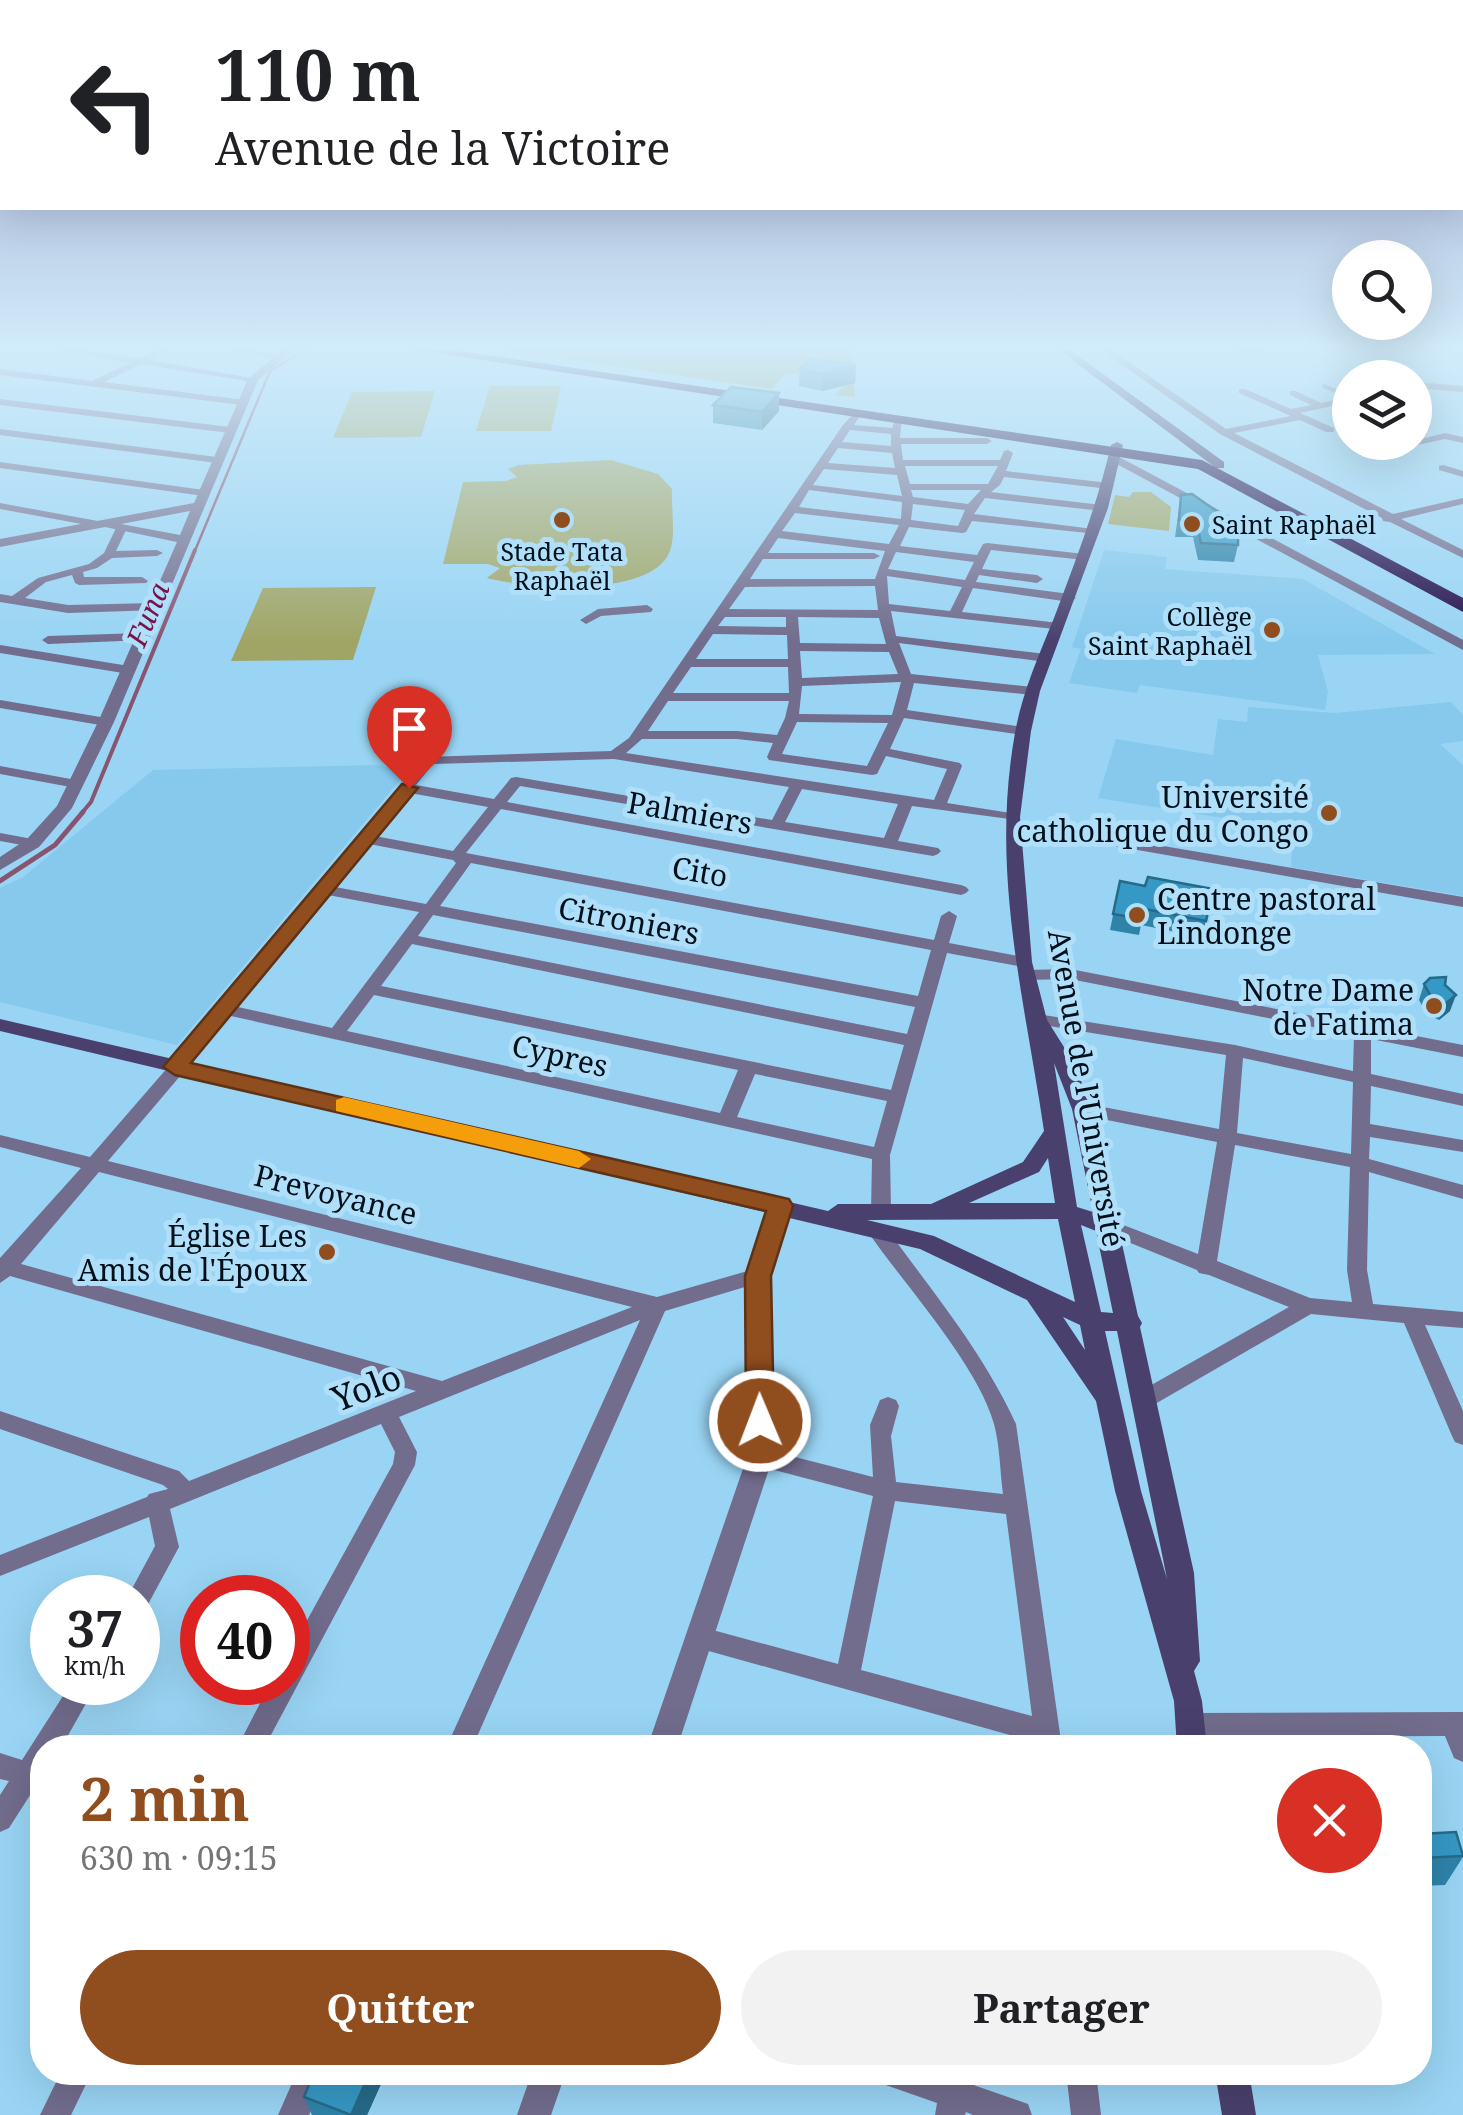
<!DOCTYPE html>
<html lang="fr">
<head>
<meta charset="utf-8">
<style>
  :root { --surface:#fff; --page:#f2f2f2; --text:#202124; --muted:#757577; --accent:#904d1e }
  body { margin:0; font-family:"Noto Serif",serif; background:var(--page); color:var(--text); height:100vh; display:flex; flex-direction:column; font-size:38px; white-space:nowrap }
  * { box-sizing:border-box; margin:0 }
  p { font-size:32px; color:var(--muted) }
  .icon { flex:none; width:55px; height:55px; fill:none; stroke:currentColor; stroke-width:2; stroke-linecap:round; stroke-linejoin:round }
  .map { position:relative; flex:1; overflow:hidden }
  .details { position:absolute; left:30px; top:1735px; width:1402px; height:350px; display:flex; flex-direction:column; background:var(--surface); border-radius:40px; box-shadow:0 10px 40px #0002 }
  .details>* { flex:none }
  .top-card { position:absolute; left:0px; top:0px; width:1465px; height:210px; box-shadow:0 10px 40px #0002; background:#fff; color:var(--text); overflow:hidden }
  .fabs { position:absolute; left:1332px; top:240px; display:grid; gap:20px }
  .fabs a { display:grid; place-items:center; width:100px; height:100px; border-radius:50%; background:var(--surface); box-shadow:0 10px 40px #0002; font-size:50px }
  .speed { position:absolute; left:30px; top:1575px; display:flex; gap:20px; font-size:50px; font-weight:700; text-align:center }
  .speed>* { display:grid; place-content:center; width:130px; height:130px; border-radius:50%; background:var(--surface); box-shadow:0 10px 40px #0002; line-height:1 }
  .speed small { font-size:25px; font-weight:400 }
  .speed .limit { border:15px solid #d22; background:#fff; color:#111 }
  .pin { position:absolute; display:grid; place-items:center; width:85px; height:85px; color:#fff; margin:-102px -42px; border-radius:50% 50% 50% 0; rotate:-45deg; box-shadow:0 0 10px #0007 }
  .pin .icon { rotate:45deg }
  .me { position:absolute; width:110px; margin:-55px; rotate:359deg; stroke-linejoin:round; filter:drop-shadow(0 0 8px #0008) }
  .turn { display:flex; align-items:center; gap:35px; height:210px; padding:0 50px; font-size:45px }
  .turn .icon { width:130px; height:130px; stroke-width:2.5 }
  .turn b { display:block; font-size:70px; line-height:85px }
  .round { display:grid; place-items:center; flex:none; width:105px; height:105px; border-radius:52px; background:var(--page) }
  .headline { display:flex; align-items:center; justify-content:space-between; height:170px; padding:0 50px }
  h1 { font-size:60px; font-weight:700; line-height:75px; color:var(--accent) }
  .primary-button { display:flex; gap:20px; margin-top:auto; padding:20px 50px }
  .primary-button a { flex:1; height:115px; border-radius:60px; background:var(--accent); color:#fff; font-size:40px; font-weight:700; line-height:115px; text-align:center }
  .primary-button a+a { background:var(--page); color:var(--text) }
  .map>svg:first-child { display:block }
  .built { fill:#86c9ed }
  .green { fill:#a0a566 }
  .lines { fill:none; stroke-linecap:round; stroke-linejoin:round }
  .stream-far2 { stroke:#885571; stroke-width:2.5 }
  .stream-far1 { stroke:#885571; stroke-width:4 }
  .stream { stroke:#885571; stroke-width:5 }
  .minor { fill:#726c8d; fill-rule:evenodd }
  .tertiary { fill:#726c8d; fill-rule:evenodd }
  .secondary { fill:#49406d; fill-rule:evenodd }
  .trunk { fill:#24104b; fill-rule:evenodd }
  .wall { fill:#2e83a9 }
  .shaded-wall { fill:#266a89 }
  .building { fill:#3698c4; stroke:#266a89; stroke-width:2.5 }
  .route { fill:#904d1e; stroke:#5e3214; stroke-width:2.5 }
  .slow { fill:#f59e0b }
  .poi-dot { fill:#904d1e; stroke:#b0dff9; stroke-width:4 }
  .labels { text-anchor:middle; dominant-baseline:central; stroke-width:10; stroke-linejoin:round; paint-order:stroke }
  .far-poi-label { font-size:25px; fill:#00101b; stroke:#b0dff9; text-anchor:start }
  .far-water-label { font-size:28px; font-style:italic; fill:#76134a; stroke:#b0dff9 }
  .poi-label { font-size:30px; fill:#00101b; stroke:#b0dff9; text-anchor:end }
  .street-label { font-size:30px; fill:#00101b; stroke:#b0dff9 }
  .near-street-label { font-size:35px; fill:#00101b; stroke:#b0dff9 }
</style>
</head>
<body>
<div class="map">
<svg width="1463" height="2115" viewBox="0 0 1463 2115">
  <rect width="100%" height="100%" fill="#99d4f4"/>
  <!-- built -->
  <g class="built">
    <path d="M1104,550l63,7 -2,12 138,10 132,75 -117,1 10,37 -3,18 -185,-25 -3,8 -68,-10 12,-34 -9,-2z"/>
    <path d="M1451,702l12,13v26l-23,3 23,21v131l-172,-29 2,-38 -195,-31 18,-59 97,16 5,-36 29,3 1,-15 87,6z"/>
    <path d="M379,765l27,8 -229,272 -177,-43v-114l23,-11 130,-107z"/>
  </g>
  <!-- green -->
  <g class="green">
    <path d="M482,347h370l3,50 -20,-2 13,-14 -61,-8 -16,16z"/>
    <path d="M490,386h71l-10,45h-75z"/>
    <path d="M435,391l-14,46 -88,1 19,-46z"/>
    <path d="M611,460l47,14 14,15c-1,17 4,46 -2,62 -18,48 -145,37 -183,27l13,-10 -12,-4h-45l20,-82 43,-1 11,-4 -9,-8 11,-4z"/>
    <path d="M1133,492h18l20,15 -2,24 -61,-7 7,-29 14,2z"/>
    <path d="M376,587l-23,73 -122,1 32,-73z"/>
  </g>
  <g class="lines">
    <!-- stream-far2 -->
    <path class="stream-far2" d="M194,553l76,-182 39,-24"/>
    <!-- stream-far1 -->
    <path class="stream-far1" d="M81,814l10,-12 104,-252"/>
    <!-- stream -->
    <path class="stream" d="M0,881l55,-36 28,-33"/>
    <!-- minor -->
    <g class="minor">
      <path d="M42,347h21l75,12 25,-12h11l-25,13 109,19 -5,3 -112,-18 -37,18 141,18v4l-3,1 -242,-30v-6l92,12 38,-18z"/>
      <path d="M212,347h22l50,9 -5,3z"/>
      <path d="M1097,347h10l119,82 65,-13 -52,-23v-4h6l46,20 20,-4 -21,-10v-4h6l25,12 24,-6 -22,-9v-4l27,9v9l-50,11 34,15v4h-8l-26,-12 -66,13 159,81 70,-16v6l-62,15 62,31v8l-73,-36 -7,-1 -1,-3 -162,-84z"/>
      <path d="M1213,347h28l29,5 -5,3z"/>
      <path d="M1415,382l48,4v6l-48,-4z"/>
      <path d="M0,399l230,28 5,3 -5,3 -230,-28z"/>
      <path d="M856,411l5,3 -7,11 38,3 4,-10h6l-2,20h87l5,3 -5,3h-86l2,16h97l4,-9 4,-1 5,3 -7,18 103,12 5,3 -5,3 -105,-12 -4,8 -9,7 111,13 5,3 -5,3 -117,-13 -11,16 119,15 6,3 -2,2 -125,-13 -6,11 -4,1 -53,-6 -9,19 77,9 6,-11 4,-1 97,11 6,3 -6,3 -93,-10 -9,19 55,6 6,4 -6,4 -58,-8 -3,7 94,12 6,4 -6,4 -97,-14 -11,24 97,11 4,1v6l-172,-19 5,25 150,18 6,4 -6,4 -147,-19 12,31 122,13 7,4 -7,4 -119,-12 -7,27 116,17 7,4 -7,4 -119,-17 -14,31 70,14 2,3 -15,37 70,11v6l-105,-14 -14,35 40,7 3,3 -3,3 -5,2 -413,-70 -13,16 454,83 5,2 3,3 -3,3 -5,2 -460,-86 -35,44 468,87 7,-24 8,-5 8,5 -8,27 74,14 8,5 -8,5 -76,-14 -57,202 1,57 -3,5h-14l-3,-5 1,-53 -641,-143 -123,145 549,136 101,-29 7,3 3,5 -3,5 -100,30 -193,437h-26l194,-428 -241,97 18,35 -2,13 -151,283h-27l34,-66h17v-27l105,-191 2,-12 -14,-28 -211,85 9,38 -33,61 -8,3v-13h-11l28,-52 -6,-29 -149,59v-21l147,-58 2,-3 19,-5 -5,-4 -163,-56v-18l179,60 10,10 227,-90 -406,-115 -10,7v-25l81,-90 -81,-21v-12l90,22 131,-151 203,-249 187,-6 18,-13 214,-313zM850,430l41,4v12l-49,-4zM838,448l54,5 3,15 -67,-5zM905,466h93l-10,18h-78zM824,469l73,6 5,21 -89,-11zM809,490l93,12 -1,17 -102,-12zM911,490h70l-13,14 -55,-7zM913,504l52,6 -7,16 -47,-6zM795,513l104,12 -10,19 -107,-13zM778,538l107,13 -10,28h-125l13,-20h111l6,-3 -6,-3h-106zM896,552l78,10 -9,18 -77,-11zM887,576l75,11 -12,24 -61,-7zM875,586l3,24 -149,-1 16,-22zM725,617h61v10l-68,-1zM798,617l81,1 7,26 -86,-1zM713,634l74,1 1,24h-92zM800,651l89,1 9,22 -96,4zM691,667h97l1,26h-116zM901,682l-9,33 -93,-1 3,-28zM668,701h121l-4,17 -8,17 -40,-4h-89zM797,722l91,1 -21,43 -85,-12zM642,739h95l36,4 -6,14 2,3 103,15 5,-1 9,-18 61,13 -13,31 -308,-47zM614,759l175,28 -17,33 -256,-43 -5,1 -17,21 -78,-14 17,-21zM802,789l96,15 -14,34 -99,-16zM410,793l78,14 -35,44 -78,-15zM369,844l84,16 3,3 -30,41 -91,-17zM471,863l460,87 -13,46 -478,-90zM328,895l91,17 -87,116 -94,-21zM433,915l482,92 -8,27 -489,-98zM412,944l492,101 -13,45 -510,-104zM374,995l364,75 -18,43 -373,-82zM755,1074l132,27 -13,46 -137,-30zM99,1172l533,135 -190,74 -421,-117z"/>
      <path d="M0,429l217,28 5,3 -5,3 -217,-28z"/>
      <path d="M1445,433l18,4v6l-18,-4 -55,12 -5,-3z"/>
      <path d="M0,462l204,28 5,3 -5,3 -204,-28z"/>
      <path d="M1443,465l20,6v6l-24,-7v-4z"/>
      <path d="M0,503l98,18 6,3 -6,3 -98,-18z"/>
      <path d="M117,526l10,2 -11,23 41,-1 6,3 -6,3 -45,2 -15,10 -14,4 1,5h58l6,4 -2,2 -67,2 -4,-2 -3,-8 -26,7 -21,16 43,7 86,-2 6,4 -2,3 -90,3 -68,-11v-8l12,2 26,-18 51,-14 15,-11z"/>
      <path d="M647,605l6,4 -2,3 -50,4 -15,8 -6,-4 18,-11z"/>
      <path d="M141,633l4,1v6l-97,4 -6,-4 6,-4z"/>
      <path d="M0,645l129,21 6,4 -6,4 -129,-21z"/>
      <path d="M0,700l106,18 7,4 -7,4 -106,-18z"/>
      <path d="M0,766l76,14 7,4 -7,4 -76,-14z"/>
      <path d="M1069,830l394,67v10l-394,-69 -56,5 -7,-4 7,-4z"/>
      <path d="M0,833l38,7 2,3 -7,4 -33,-6z"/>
      <path d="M1070,969l393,76v12l-92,-18v35l92,20v12l-92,-20 -1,38 93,16v12l-93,-15 -1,22 94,26v14l-94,-27 -2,98 6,34 90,8v16l-38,-3 38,86v34l-8,-3 -3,-6 -48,-113 -93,-9 -156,90 -8,3 -8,-3 -3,-6 3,-6 150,-85 -80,-32 -10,-2 -2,-3 -96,-39 -3,-5 3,-5 7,-2 90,35 19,-112 -135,-27 -9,-6 9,-6 137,26 7,-74 -189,-31 -9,-5 9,-5 198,31 118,26 1,-36 -284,-56 -44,1 -8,-5 8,-5zM1243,1058l110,24 -2,72 -114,-21zM1235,1145l115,22 -3,103 5,32 -42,-4 -93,-37z"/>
      <path d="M877,1223l7,2c47,65 98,125 132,199l46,324h-26l-1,-6 -337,-94 -9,-3 -3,-8 3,-8 9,-3 140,38 35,-168 -121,-32 -3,-7 3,-7 8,-2 113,29 -3,-52 10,-25 8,-3 8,3 3,6 -8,30 5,46 107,12c-3,-22 -3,-48 -9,-70 -16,-58 -88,-138 -124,-189l-3,-5 3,-5zM895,1501l111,13 26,202 -171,-46z"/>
      <path d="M72,1682h26l-37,66h-19v44l-8,-3 -25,39 -9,4v-37l9,-14 -9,-2v-26l22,7z"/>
      <path d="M1463,1712v50l-9,-4 -9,-22 -253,1 -9,-3 -4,-9 4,-9 9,-3z"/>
      <path d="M61,2072h31l-21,43h-31z"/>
      <path d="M297,2072h31l-19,43h-31z"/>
      <path d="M876,2072h60l92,32 4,11h-59l-7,-3 -1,3h-30l2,-12 -57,-20z"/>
      <path d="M1066,2072h30l5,43h-30z"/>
    </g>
    <!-- tertiary -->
    <g class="tertiary">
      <path d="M286,347h11l-39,33 -144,342 -42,86 -33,39 -39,23v-13l27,-18 30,-33 41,-84 79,-180 -72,-15 -105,20v-8l194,-36 54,-124zM190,511l-10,24 -59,-11z"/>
      <path d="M1113,458h8l342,182v10l-350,-188z"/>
      <path d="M780,1198l8,2 3,6 -21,70 3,181 -96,291h-30l100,-291 -1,-181 23,-70 3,-6z"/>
      <path d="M532,2072h34l-15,43h-34z"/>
    </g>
    <!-- secondary -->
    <g class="secondary">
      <path d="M1055,347h11l158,115v6h-8z"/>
      <path d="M1117,442l6,3 -15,63 -68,183 -9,40 -11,86 12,145 15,58 27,43 18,46 46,207 4,7 -2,4 54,246 6,88 -6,10 8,30 5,47h-30l-3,-47 -59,-210 -19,-90 -69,-101 -107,-51 -920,-218v-12l828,192 10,-7h93l92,-42 21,-31c-20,-136 -54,-259 -29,-398 7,-40 24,-78 39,-115 22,-58 43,-113 57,-173zM1054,1063l18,46 21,103 -16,-5zM1048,1158l7,45h-86l70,-31zM1058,1219l17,83 -141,-66 -67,-16zM1081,1225l15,6 17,82 -12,-1zM1063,1317l17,8 5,25zM1105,1331h12l50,248 -26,-88z"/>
      <path d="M1215,2072h34l7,43h-34z"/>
    </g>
    <!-- trunk -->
    <path class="trunk" d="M396,347h35l771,113 261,138v14l-265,-143z"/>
  </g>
  <!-- wall -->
  <g class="wall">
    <path d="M856,365l-1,18 -33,8 -23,-5 1,-17z"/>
    <path d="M713,405l66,6 -17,19 -49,-7z"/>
    <path d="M1181,495l57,50 -4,17 -36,-2 -5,-23h-18z"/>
    <path d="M1120,881l25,5 68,3 -11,48 -61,-12 -2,10 -29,-5z"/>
    <path d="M1424,984l21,1 5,26 -11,9 -12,-6 -8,-14z"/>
    <path d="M1420,1834l43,18v5l-18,28 -25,1z"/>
    <path d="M314,2072h62l5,12 -14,31h-55l-8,-18z"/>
  </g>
  <!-- shaded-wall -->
  <g class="shaded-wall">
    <path d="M856,365l-1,18 -33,8v-17z"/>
    <path d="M779,393v18l-17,19v-18z"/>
    <path d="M1456,995l-6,16 -11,9 6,-16z"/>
    <path d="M370,2072h6l5,12 -14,31h-16z"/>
  </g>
  <!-- building -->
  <g class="building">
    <path d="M811,359l45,6 -34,9 -22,-5z"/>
    <path d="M731,387l48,6 -17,19 -49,-7z"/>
    <path d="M1192,494l46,32v19l-37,-2 -5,-24 -17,1 2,-25z"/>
    <path d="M1148,877l65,12 -7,32 -61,-12 -3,10 -29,-5 7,-33 25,5z"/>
    <path d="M1446,977l-1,8 11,10 -11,9 -13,-6 -8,-14 6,-6z"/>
    <path d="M1456,1832l7,24 -43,2v-24z"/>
    <path d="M314,2072h56l-19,43 -47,-18z"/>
  </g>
  <!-- sky -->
  <linearGradient id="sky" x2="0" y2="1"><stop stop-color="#999ac7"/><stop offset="0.54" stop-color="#d1ecfa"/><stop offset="1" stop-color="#d1ecfa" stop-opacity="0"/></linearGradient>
  <rect width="1463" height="643" fill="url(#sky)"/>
  <!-- route -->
  <path class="route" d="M402,784l16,4 -227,275 598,136 4,7 -22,70 3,145 -4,8h-20l-4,-8 -1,-145 21,-65 -591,-136 -12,-8z"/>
  <!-- slow -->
  <path class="slow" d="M344,1097l235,54 12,8 -12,9 -243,-57v-11z"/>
  <!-- markers -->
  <g class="poi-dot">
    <circle cx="562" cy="520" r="10"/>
    <circle cx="1192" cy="524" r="10"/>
    <circle cx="1272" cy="630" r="10"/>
    <circle cx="1329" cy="813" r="10"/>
    <circle cx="1137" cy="915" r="10"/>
    <circle cx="1434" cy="1006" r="10"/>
    <circle cx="327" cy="1252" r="10"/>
  </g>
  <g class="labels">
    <!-- far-poi labels -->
    <g class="far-poi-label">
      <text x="1212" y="524">Saint Raphaël</text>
      <text x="562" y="551" text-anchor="middle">Stade Tata<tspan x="562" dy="29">Raphaël</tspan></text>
      <text x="1252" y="616" text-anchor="end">Collège<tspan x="1252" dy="29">Saint Raphaël</tspan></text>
    </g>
    <!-- far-water labels -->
    <g class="far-water-label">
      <text transform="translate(147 614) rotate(-67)">Funa</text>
    </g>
    <!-- poi labels -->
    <g class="poi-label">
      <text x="1309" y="796">Université<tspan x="1309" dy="34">catholique du Congo</tspan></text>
      <text x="1157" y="898" text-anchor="start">Centre pastoral<tspan x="1157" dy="34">Lindonge</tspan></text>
      <text x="1414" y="989">Notre Dame<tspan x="1414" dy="34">de Fatima</tspan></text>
      <text x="307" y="1235">Église Les<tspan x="307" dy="34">Amis de l'Époux</tspan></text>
    </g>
    <!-- street labels -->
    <g class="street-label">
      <text transform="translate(690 812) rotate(10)">Palmiers</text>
      <text transform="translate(700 871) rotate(10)">Cito</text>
      <text transform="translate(629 920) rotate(11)">Citroniers</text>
      <text transform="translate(560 1055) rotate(13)">Cypres</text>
      <text transform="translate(1087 1088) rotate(80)">Avenue de l’Université</text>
      <text transform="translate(336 1194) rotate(14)">Prevoyance</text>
    </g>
    <!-- near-street labels -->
    <g class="near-street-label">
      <text transform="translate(366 1387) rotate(-21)">Yolo</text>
    </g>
  </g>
</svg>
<div class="fabs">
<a><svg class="icon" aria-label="search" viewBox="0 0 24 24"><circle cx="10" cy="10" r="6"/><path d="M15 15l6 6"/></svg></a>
<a><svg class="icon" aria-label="layers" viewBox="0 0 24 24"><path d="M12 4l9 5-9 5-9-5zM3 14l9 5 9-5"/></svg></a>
</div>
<div class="speed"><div>37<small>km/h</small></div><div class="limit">40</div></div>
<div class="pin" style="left:409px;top:788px;background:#d93025"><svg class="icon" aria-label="arrive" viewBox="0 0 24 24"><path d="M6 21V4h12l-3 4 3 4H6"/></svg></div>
<svg class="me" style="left:760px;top:1421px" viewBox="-20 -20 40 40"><circle r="17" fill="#904d1e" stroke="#fff" stroke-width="3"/><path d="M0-11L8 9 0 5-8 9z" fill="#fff"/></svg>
<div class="top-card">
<div class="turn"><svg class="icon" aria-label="left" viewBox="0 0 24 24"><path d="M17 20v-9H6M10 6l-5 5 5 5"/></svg><div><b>110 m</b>Avenue de la Victoire</div></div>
</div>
<section class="details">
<div class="headline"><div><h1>2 min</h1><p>630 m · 09:15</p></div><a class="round" style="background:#d93025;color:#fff"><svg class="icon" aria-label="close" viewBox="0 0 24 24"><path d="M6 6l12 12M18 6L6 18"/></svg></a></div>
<div class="primary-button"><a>Quitter</a><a>Partager</a></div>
</section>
</div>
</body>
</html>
